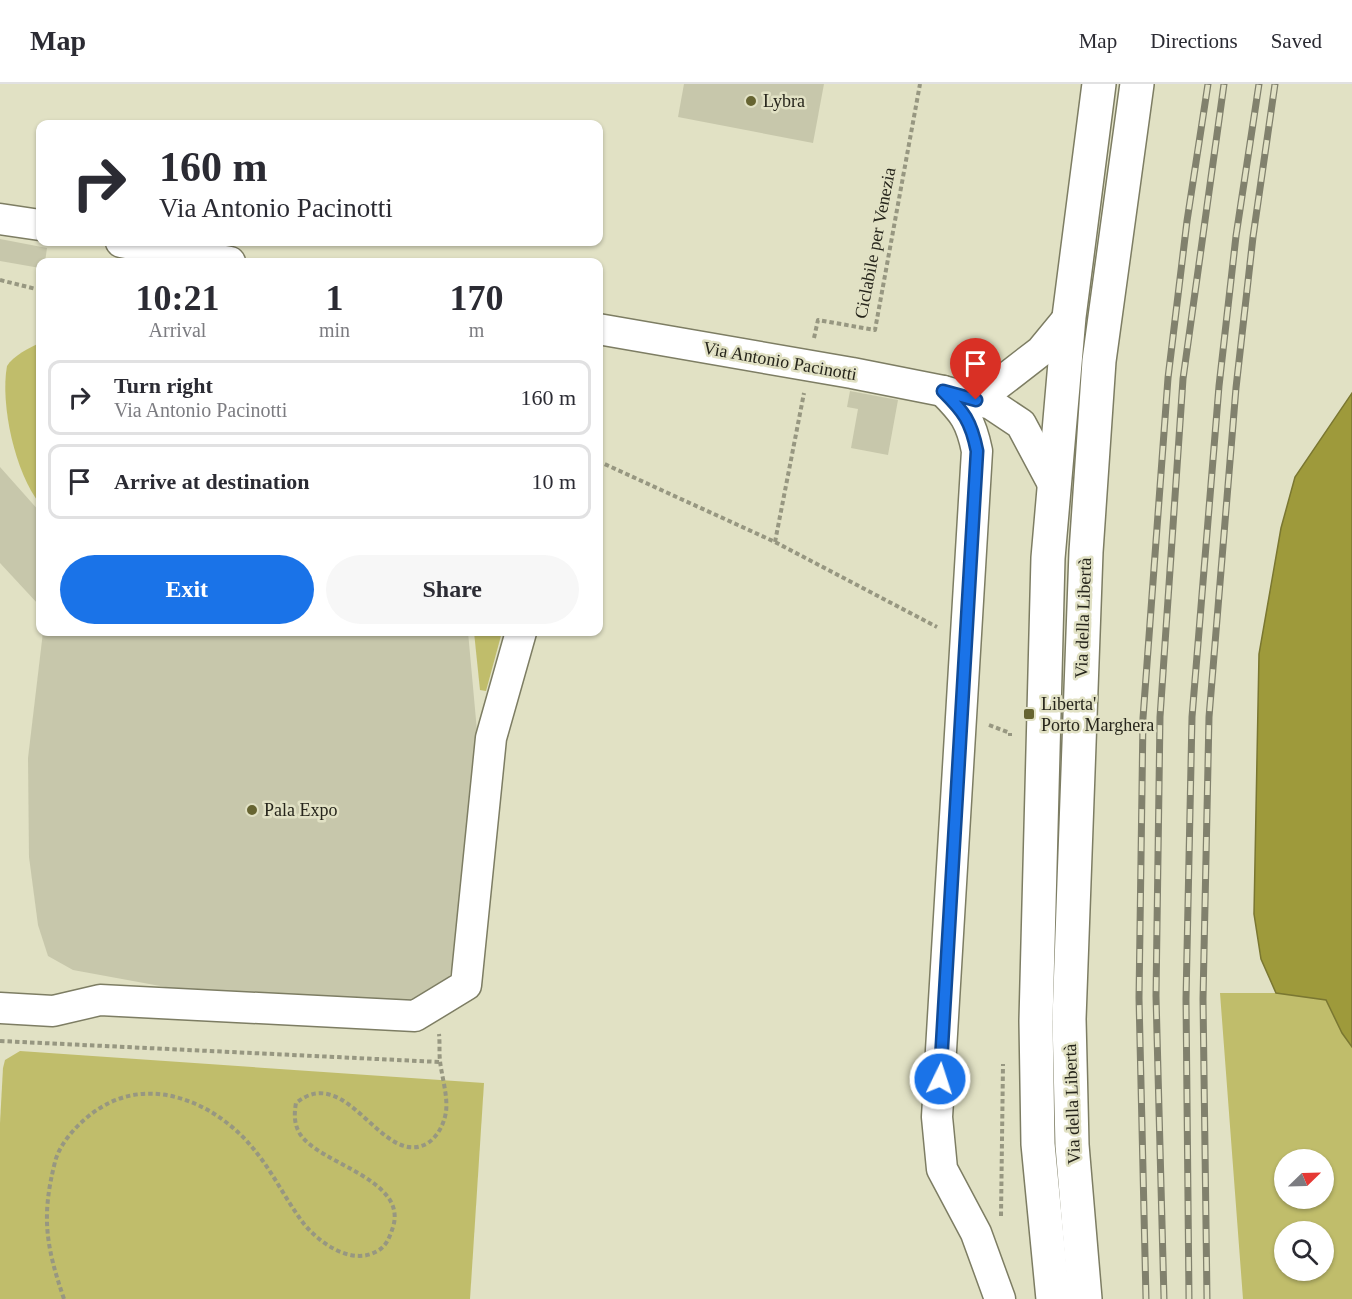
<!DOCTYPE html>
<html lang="en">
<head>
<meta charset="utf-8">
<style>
  :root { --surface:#fff; --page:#f7f7f7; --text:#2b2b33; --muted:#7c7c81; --line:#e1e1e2; --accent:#1a73e8 }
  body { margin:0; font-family:"Times New Roman",serif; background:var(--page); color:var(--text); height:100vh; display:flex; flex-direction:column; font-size:22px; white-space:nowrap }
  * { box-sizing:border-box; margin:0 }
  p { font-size:20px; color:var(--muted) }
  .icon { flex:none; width:33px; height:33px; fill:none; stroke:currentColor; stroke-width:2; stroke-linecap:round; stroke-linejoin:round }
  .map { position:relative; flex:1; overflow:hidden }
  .panel { position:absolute; left:36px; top:174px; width:567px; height:378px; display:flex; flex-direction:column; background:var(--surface); border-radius:12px; box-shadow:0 2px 4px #0004 }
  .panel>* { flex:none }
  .guide { position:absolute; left:36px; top:36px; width:567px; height:126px; border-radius:12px; box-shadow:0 2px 4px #0004; background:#fff; color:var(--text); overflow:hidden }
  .needle { width:39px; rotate:67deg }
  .fabs { position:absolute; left:1274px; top:1065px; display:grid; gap:12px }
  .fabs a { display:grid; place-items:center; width:60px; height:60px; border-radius:50%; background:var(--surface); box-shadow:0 2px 4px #0004; font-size:30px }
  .pin { position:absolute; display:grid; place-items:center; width:51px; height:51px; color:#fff; margin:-62px -26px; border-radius:50% 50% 50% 0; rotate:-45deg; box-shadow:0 0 6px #0007 }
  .pin .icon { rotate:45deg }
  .me { position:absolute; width:66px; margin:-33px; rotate:4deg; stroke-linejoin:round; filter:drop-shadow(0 0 4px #0008) }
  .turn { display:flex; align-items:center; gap:21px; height:126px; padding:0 24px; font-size:27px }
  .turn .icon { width:78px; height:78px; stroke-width:2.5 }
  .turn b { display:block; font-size:42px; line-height:51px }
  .eta { display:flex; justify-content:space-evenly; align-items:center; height:102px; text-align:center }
  .eta b { font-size:36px; font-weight:700; line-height:42px }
  .button { display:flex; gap:12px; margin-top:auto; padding:12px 24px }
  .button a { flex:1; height:69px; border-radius:36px; background:var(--accent); color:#fff; font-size:24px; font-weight:700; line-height:69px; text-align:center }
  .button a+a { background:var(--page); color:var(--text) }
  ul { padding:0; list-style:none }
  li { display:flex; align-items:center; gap:18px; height:75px; margin:0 12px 9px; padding:0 12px; border:3px solid var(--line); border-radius:12px }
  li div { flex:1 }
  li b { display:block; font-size:22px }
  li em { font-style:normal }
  header { display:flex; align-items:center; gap:36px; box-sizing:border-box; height:84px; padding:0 30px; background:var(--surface); border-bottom:2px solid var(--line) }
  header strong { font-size:28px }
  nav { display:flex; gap:33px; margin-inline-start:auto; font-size:21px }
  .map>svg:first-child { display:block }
  .green { fill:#c0bd6b; fill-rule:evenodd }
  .water { fill:#9e9a3b; stroke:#7a7731; stroke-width:1.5 }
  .building { fill:#c7c7ab }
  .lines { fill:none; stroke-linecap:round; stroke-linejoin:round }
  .minor-casing { stroke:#7d7d63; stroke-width:33 }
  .highway-casing { stroke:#7d7d63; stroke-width:36 }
  .path { stroke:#979781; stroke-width:4; stroke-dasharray:4.5 3; stroke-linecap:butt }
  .minor { stroke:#fff; stroke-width:30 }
  .highway { stroke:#fff; stroke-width:33 }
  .rail-casing { stroke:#81816d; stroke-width:7 }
  .rail { stroke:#e1e1c4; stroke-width:4.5; stroke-dasharray:14; stroke-linecap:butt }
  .route-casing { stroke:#114b97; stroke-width:15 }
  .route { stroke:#1a73e8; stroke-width:10 }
  .poi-dot { fill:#666431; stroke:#e1e1c4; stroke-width:2 }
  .labels { text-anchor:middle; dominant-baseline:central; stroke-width:5; stroke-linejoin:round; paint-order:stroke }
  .poi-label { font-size:18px; fill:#26251b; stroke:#e1e1c4; text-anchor:start }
  .street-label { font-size:18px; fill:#26251b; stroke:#e1e1c4 }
</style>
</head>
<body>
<header>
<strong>Map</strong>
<nav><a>Map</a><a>Directions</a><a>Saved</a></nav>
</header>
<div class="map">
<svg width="1352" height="1215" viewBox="0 0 1352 1215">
  <rect width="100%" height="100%" fill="#e1e1c4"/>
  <!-- green -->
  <g class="green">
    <path d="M40,259v161c-25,-31 -40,-100 -33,-138 6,-10 23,-19 33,-23z"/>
    <path d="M474,548h28l-16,59 -6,-1z"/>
    <path d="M1220,909h56l50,7 16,33 10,14v252h-109zM1284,1076h39v38h-39zM1284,1148h39v38h-39z"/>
    <path d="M20,967l464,32 -14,216h-470v-176l3,-55 2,-8z"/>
  </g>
  <!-- water -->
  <path class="water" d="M1352,309v654l-10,-14 -16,-33 -50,-7 -15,-34 -7,-45 5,-260 22,-126 14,-51z"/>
  <!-- building -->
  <g class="building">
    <path d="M684,0h140l-11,59 -135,-26z"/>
    <path d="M0,155l47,9 -2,14h-5v6l-40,-7z"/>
    <path d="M850,307l48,9 -10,55 -37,-7 7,-39 -11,-2z"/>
    <path d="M0,383l40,45v92h-2l-38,-41z"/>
    <path d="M43,548h425l12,132 -18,173 -15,47 -20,16 -36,3 -160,-4 -158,-29 -25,-14 -10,-31 -9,-68 -1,-99z"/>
  </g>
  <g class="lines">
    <defs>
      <g id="minor">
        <path d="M0,135l40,6"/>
        <path d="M121,158l109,20"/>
        <path d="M598,245l254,44 91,18 48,13 30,20 32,60"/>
        <path d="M943,307c21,21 28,30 34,60l-40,666 5,52 34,64 24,66"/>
        <path d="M961,313l36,-12 44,-34 28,-34"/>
        <path d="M0,924l53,3 47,-11 315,16 51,-31 25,-247 30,-106"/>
      </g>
      <g id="highway">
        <path d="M1053,1215l-15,-155 -2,-123 12,-463 21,-241 30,-233"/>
        <path d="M1085,1215l-13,-154 -3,-126 17,-467 13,-191 38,-277"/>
      </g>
    </defs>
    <!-- minor casing -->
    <use href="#minor" class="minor-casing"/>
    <!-- highway casing -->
    <use href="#highway" class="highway-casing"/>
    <!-- path -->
    <g class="path">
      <path d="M0,196l40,10"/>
      <path d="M814,254l4,-18 57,10 45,-246"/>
      <path d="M598,377l177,81 162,85"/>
      <path d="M775,458l29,-149"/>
      <path d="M989,641l21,8v3"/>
      <path d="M0,957l440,21"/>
      <path d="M1001,1132l2,-152"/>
      <path d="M64,1215c-18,-53 -23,-82 -9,-137 6,-24 33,-49 54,-59 53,-26 114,6 147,49 17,21 29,46 45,68 15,21 51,48 78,30 8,-5 11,-14 14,-23 15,-48 -74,-63 -93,-93 -6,-10 -6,-20 -4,-31 52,-42 86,67 132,40 10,-7 16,-19 18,-31 2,-16 -4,-34 -6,-51 -1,-9 0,-18 -1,-27"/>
    </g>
    <!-- minor -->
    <use href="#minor" class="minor"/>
    <!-- highway -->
    <use href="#highway" class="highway"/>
    <defs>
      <g id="rail">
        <path d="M1146,1215l-7,-301 4,-280 25,-340 19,-157 21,-137"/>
        <path d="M1164,1215l-8,-303 4,-279 23,-338 41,-295"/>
        <path d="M1189,1215l-3,-300 6,-282 27,-331 17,-150 23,-152"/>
        <path d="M1207,1215l-4,-300 6,-282 27,-329 17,-151 22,-153"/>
      </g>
    </defs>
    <!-- rail casing -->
    <use href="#rail" class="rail-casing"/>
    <!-- rail -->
    <use href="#rail" class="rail"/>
  </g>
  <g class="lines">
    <defs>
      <path id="route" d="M940,995l37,-628c-6,-30 -13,-39 -34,-60l33,9"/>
    </defs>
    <!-- route casing -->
    <use href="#route" class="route-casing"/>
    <!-- route -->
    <use href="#route" class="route"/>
  </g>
  <!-- markers -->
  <g class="poi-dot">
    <circle cx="751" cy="17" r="6"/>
    <rect x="1023" y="624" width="12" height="12" rx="3"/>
    <circle cx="252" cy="726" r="6"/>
  </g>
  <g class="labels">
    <!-- poi labels -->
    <g class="poi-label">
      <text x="763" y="17">Lybra</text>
      <text x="1041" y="620">Liberta'<tspan x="1041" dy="21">Porto Marghera</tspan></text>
      <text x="264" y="726">Pala Expo</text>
    </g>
    <!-- street labels -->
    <g class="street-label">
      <text transform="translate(875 159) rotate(-79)">Ciclabile per Venezia</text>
      <text transform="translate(780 277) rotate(10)">Via Antonio Pacinotti</text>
      <text transform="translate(1083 534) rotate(-88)">Via della Libertà</text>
      <text transform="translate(1072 1020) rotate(-92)">Via della Libertà</text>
    </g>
  </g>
</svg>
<div class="fabs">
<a><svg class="needle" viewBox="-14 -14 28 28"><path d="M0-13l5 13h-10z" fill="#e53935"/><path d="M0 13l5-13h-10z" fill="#7c7c81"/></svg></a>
<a><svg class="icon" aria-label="search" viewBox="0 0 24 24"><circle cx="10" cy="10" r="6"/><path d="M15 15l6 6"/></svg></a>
</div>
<div class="pin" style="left:976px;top:316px;background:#d93025"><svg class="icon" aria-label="arrive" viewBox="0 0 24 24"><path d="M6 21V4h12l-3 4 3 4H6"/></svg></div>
<svg class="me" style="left:940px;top:995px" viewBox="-20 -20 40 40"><circle r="17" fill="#1a73e8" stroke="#fff" stroke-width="3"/><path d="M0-11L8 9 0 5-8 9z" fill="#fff"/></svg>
<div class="guide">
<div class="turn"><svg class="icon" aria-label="right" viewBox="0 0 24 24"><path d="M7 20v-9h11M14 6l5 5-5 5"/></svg><div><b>160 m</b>Via Antonio Pacinotti</div></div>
</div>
<section class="panel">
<div class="eta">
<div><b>10:21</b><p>Arrival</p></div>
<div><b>1</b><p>min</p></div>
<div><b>170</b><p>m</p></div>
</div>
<ul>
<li><svg class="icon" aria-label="right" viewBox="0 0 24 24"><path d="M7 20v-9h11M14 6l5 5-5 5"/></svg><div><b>Turn right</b><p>Via Antonio Pacinotti</p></div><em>160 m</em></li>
<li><svg class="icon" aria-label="arrive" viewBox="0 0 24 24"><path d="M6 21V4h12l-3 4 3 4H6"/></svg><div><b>Arrive at destination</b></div><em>10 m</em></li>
</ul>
<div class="button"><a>Exit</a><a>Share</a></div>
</section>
</div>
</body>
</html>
